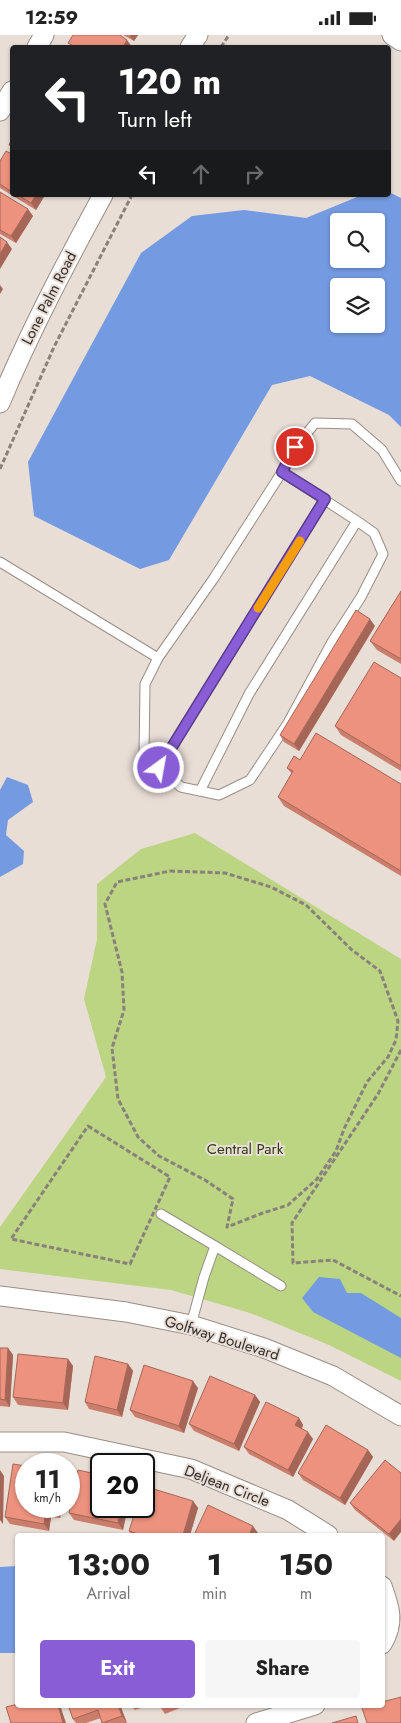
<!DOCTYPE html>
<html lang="en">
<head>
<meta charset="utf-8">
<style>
  :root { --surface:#fff; --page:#f6f6f6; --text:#222; --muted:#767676; --accent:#895dd6 }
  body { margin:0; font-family:Jost,sans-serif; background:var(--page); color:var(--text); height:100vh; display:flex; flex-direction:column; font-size:19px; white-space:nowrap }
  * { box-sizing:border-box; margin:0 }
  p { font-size:16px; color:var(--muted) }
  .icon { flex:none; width:28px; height:28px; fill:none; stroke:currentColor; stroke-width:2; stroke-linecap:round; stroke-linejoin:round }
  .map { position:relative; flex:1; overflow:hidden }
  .side { position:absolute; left:15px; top:1498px; width:370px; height:175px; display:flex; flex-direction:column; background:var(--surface); border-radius:5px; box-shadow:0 1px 4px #0004 }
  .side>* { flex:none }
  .hud { position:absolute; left:10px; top:10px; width:381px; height:152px; border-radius:5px; box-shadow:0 1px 4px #0004; background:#202124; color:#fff; overflow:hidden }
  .tools { position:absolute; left:330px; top:178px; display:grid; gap:10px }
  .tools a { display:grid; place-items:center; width:55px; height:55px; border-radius:5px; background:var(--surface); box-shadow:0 1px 4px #0004; font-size:25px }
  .speed { position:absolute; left:15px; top:1418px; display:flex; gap:10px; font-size:25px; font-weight:700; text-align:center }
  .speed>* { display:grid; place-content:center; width:65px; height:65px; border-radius:50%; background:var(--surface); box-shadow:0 1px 4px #0004; line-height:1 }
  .speed small { font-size:12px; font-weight:400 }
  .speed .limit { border:2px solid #111; border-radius:8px; background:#fff; color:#111 }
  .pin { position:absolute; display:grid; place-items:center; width:42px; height:42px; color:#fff; margin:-21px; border:2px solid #fff; border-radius:50%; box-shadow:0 1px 5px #0007 }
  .me { position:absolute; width:55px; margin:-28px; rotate:32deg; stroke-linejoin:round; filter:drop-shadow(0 0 4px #0008) }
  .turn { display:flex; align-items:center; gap:18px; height:105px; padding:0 25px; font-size:22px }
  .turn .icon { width:65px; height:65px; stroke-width:2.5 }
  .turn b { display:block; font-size:35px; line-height:42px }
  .lanes { display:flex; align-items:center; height:48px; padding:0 25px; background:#0003; justify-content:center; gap:25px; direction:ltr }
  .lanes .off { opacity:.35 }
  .eta { display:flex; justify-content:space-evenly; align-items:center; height:85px; text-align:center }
  .eta b { font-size:30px; font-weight:700; line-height:35px }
  .cta { display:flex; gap:10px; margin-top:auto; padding:10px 25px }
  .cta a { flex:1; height:58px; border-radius:5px; background:var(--accent); color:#fff; font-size:20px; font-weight:700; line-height:58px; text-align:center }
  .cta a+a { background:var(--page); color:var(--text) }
  .status { display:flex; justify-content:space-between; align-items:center; height:35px; padding:0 25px; background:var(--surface); direction:ltr }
  .status svg { height:14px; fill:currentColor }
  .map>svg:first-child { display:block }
  .green { fill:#bcd582 }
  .water { fill:#749ae1; fill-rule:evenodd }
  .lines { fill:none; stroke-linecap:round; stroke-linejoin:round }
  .service-casing { stroke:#988e86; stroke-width:11 }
  .minor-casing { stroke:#988e86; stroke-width:21 }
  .path { stroke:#88817c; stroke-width:3; stroke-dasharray:5 2.5; stroke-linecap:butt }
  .service { stroke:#fff; stroke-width:9 }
  .minor { stroke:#fff; stroke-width:19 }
  .wall { fill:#cb7e6c }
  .shaded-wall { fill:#a56658 }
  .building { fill:#ec927e; stroke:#a56658 }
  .route-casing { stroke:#593c8b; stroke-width:12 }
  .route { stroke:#895dd6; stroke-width:9 }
  .slow { stroke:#f59e0b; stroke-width:9 }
  .labels { text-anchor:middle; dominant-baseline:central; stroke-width:4; stroke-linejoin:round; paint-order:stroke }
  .street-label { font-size:15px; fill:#322e2b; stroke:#e9ded6 }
  .park-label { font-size:15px; fill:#303a17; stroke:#e9ded6 }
</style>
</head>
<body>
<div class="status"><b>12:59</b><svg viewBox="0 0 49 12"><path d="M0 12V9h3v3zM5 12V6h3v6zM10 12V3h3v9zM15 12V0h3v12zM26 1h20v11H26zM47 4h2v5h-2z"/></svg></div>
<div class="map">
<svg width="401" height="1688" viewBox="0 0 401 1688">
  <rect width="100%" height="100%" fill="#e9ded6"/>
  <!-- green -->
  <path class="green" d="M195,798l206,126v422l-72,-36 -79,-32 -79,-23 -171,-21v-42l106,-150 -22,-78 13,-60v-55l44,-35z"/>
  <!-- water -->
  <g class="water">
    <path d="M389,157l12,6v229l-12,-12 -79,-39 -38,9 -103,175 -29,9 -106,-53 -6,-54 113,-209 51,-37 52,-6 62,8 56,-23h27zM339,186h37v38h-37zM339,251h37v38h-37z"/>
    <path d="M7,742l21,8 5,17 -25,18 -2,15 18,16 -1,13 -23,13v-87z"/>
    <path d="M319,1242l21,2 7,14h14l40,25v40l-88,-46 -11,-14z"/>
    <path d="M17,1531v87h-17v-86z"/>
  </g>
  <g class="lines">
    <defs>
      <g id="service">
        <path d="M282,437l75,49 17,12 9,21 -22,43 -29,45 -44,81 -38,57 -31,15 -19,-4 49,-97 108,-173"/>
        <path d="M0,527l158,96"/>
        <path d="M159,733l166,-269"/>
        <path d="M200,756l-19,-4 -37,-32 1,-71 13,-26 56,-80 68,-106 13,-24 20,-25 37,1 30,26 19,31"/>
        <path d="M161,1179l54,32"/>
        <path d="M191,1290l13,-48 11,-31 66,40"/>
      </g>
      <g id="minor">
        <path d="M392,0l9,6"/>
        <path d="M37,12l7,-12"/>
        <path d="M190,12l8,-12"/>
        <path d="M0,76l12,-20"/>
        <path d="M0,368c30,-72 66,-140 103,-208"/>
        <path d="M0,1261l126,16 65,13 73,23 69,28 68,40"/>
        <path d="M0,1407h64l127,27 97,41 40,25"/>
        <path d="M382,1551c8,22 13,37 0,58"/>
        <path d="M256,1688l59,-18"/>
      </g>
    </defs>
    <!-- service casing -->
    <use href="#service" class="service-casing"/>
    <!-- minor casing -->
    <use href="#minor" class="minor-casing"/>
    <!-- path -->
    <g class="path">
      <path d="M221,12l8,-12"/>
      <path d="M0,434l54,-122 78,-152"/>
      <path d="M170,836l55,2 46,14 35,18 46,45 28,21 18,50 -2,19 -8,17 -21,25 -23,47 -8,22 -19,28 -29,26 -28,9 -33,13 6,-28 -28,-19 -46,-24 -21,-19 -20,-38 -6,-51 12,-38 -2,-38 -17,-68 12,-22z"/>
      <path d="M401,1015l-23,44 -86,129 1,40 40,-3 68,36"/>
      <path d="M88,1091l82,51 -40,87 -119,-25z"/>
    </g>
    <!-- service -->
    <use href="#service" class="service"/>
    <!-- minor -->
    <use href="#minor" class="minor"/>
  </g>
  <!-- wall -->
  <g class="wall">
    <path d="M123,0h15l-4,6z"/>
    <path d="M12,119v41h33l-9,15 -36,-22v-27z"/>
    <path d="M0,157l33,24 -17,27 -16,-9z"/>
    <path d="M401,556v73l-24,-14 -7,-9z"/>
    <path d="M375,591l-76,125 -15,-9 -4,-7z"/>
    <path d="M401,643v93l-60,-36 -6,-9z"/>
    <path d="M300,725l101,24v92l-117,-70 -6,-9 14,-23 -5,-6z"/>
    <path d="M0,1313h8l5,7 -3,52 -10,-1z"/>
    <path d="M68,1324l5,7 -5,44 -50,-5 -5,-8z"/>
    <path d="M128,1329l5,7 -11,46 -33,-8 -4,-7z"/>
    <path d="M198,1353l-14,45 -49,-16 -5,-7z"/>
    <path d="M255,1360l5,7 -21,49 -45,-20 -5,-7z"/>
    <path d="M299,1383l4,7 -1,4 11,10 -20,38 -44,-23 -5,-7z"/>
    <path d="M368,1415l5,7 -28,48 -42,-25 -5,-7z"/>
    <path d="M401,1438l-7,68 -39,-31 -5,-7z"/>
    <path d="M193,1466l5,7 -8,27h-59l-2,-4z"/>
    <path d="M62,1471l-2,12 -9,-1 -2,14 -39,-7 -5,-7z"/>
    <path d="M128,1471l-5,24 -49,-10 -5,-7z"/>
    <path d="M68,1670h52l7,18h-25l-1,-5 -15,5h-10l-3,-4z"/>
    <path d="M131,1670h19l-15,5z"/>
    <path d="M159,1670h26v1l-20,8z"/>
  </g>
  <!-- shaded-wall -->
  <g class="shaded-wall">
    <path d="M129,0h9l-4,6z"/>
    <path d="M127,5l5,7h-9z"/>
    <path d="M36,160h9l-9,15 -5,-7z"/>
    <path d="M28,174l5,7 -17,27 -5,-7z"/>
    <path d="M7,207l5,7 -12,20v-15z"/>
    <path d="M0,250l3,4 -3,5z"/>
    <path d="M370,584l5,7 -76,125 -5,-7z"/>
    <path d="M8,1313l5,7 -3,52 -5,-7z"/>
    <path d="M68,1324l5,7 -5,44 -5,-7z"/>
    <path d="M128,1329l5,7 -11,46 -5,-7z"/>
    <path d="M193,1346l5,7 -14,45 -5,-7z"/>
    <path d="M255,1360l5,7 -21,49 -5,-7z"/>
    <path d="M299,1383l4,7 -3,7 -5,-7z"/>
    <path d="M308,1397l5,7 -20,38 -5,-7z"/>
    <path d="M368,1415l5,7 -28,48 -5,-7z"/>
    <path d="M0,1435l4,6 -1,48 -3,-4z"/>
    <path d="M193,1466l5,7 -8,27h-7z"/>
    <path d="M56,1471h6l-2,12 -5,-7z"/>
    <path d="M121,1471h7l-5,24 -5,-7z"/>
    <path d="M46,1475l5,7 -2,14 -5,-7z"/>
    <path d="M401,1484v13l-7,9 -5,-7z"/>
    <path d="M253,1491l5,7v2h-9z"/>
    <path d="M58,1670h2l6,18h-3z"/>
    <path d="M118,1670h2l7,18 -5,-7z"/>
  </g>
  <!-- building -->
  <g class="building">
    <path d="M73,0h47l7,5 -4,7h-48l-7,-4z"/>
    <path d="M12,104v8l-3,-2z"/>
    <path d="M6,116l6,3v38l-12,-8v-23z"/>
    <path d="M0,157l28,17 -17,27 -11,-6z"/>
    <path d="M18,160h18l-5,8z"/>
    <path d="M0,202l7,5 -7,12z"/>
    <path d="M401,556v68l-31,-18z"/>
    <path d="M356,575l14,9 -76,125 -14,-9z"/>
    <path d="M374,627l27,16v88l-66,-40z"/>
    <path d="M316,698l85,51v87l-123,-74 15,-26 -6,-3 7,-12 6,4z"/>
    <path d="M0,1313h8l-3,52 -5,-1z"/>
    <path d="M18,1319l50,5 -5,44 -50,-6z"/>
    <path d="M95,1321l33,8 -11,46 -32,-8z"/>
    <path d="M144,1330l49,16 -14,45 -49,-16z"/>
    <path d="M210,1341l45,19 -21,49 -45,-20z"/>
    <path d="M266,1367l33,16 -4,7 13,7 -20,38 -44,-23z"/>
    <path d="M326,1390l42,25 -28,48 -42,-25z"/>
    <path d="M385,1425l16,13v46l-12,15 -39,-31z"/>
    <path d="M13,1429l13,2v40h30l-1,5 -9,-1 -2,14 -39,-7z"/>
    <path d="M78,1435l23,5v31h20l-3,17 -49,-10z"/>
    <path d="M144,1451l49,15 -10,34h-42l-12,-4 8,-25h7z"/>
    <path d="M208,1470l45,21 -4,9h-55z"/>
    <path d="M401,1662v26h-34l-5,-15 9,-3h11v-3z"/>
    <path d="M18,1669v1h40l5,18h-52l-5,-16z"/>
    <path d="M68,1670h50l4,11 -20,7 -4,-13 -25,9z"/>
    <path d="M356,1681l2,7h-26z"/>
  </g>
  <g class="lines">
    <defs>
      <path id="route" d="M159,733l166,-269 -43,-27 13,-25"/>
    </defs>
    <!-- route casing -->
    <use href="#route" class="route-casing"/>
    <!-- route -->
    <use href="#route" class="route"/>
    <!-- slow -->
    <path class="slow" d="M258,573l42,-67"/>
  </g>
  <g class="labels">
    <!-- street labels -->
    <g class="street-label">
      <text transform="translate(49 263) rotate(-63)">Lone Palm Road</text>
      <text transform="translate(222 1303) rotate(17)">Golfway Boulevard</text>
      <text transform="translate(227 1451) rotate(21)">Deljean Circle</text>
    </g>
    <!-- park labels -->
    <g class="park-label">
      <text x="245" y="1114">Central Park</text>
    </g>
  </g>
</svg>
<div class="tools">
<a><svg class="icon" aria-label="search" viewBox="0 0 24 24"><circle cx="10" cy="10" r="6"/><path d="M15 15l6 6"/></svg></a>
<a><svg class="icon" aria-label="layers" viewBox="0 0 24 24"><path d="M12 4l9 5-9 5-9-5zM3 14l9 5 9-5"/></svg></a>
</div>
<div class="speed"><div>11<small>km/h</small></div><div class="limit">20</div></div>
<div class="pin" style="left:295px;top:412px;background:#d93025"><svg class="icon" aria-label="arrive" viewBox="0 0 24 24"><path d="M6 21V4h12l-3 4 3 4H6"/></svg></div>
<svg class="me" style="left:159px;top:733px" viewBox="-20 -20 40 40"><circle r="17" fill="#895dd6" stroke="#fff" stroke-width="3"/><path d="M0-11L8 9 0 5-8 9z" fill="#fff"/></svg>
<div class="hud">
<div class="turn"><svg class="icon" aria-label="left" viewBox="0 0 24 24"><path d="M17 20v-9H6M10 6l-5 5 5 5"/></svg><div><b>120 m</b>Turn left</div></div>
<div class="lanes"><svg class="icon" aria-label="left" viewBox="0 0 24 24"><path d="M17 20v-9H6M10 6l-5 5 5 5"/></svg><svg class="icon off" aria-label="ahead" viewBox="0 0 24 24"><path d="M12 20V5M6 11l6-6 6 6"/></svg><svg class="icon off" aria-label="right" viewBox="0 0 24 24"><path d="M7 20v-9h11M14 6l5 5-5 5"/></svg></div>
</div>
<section class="side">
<div class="eta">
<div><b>13:00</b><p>Arrival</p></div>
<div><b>1</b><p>min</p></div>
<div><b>150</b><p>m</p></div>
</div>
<div class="cta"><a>Exit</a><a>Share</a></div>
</section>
</div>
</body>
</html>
